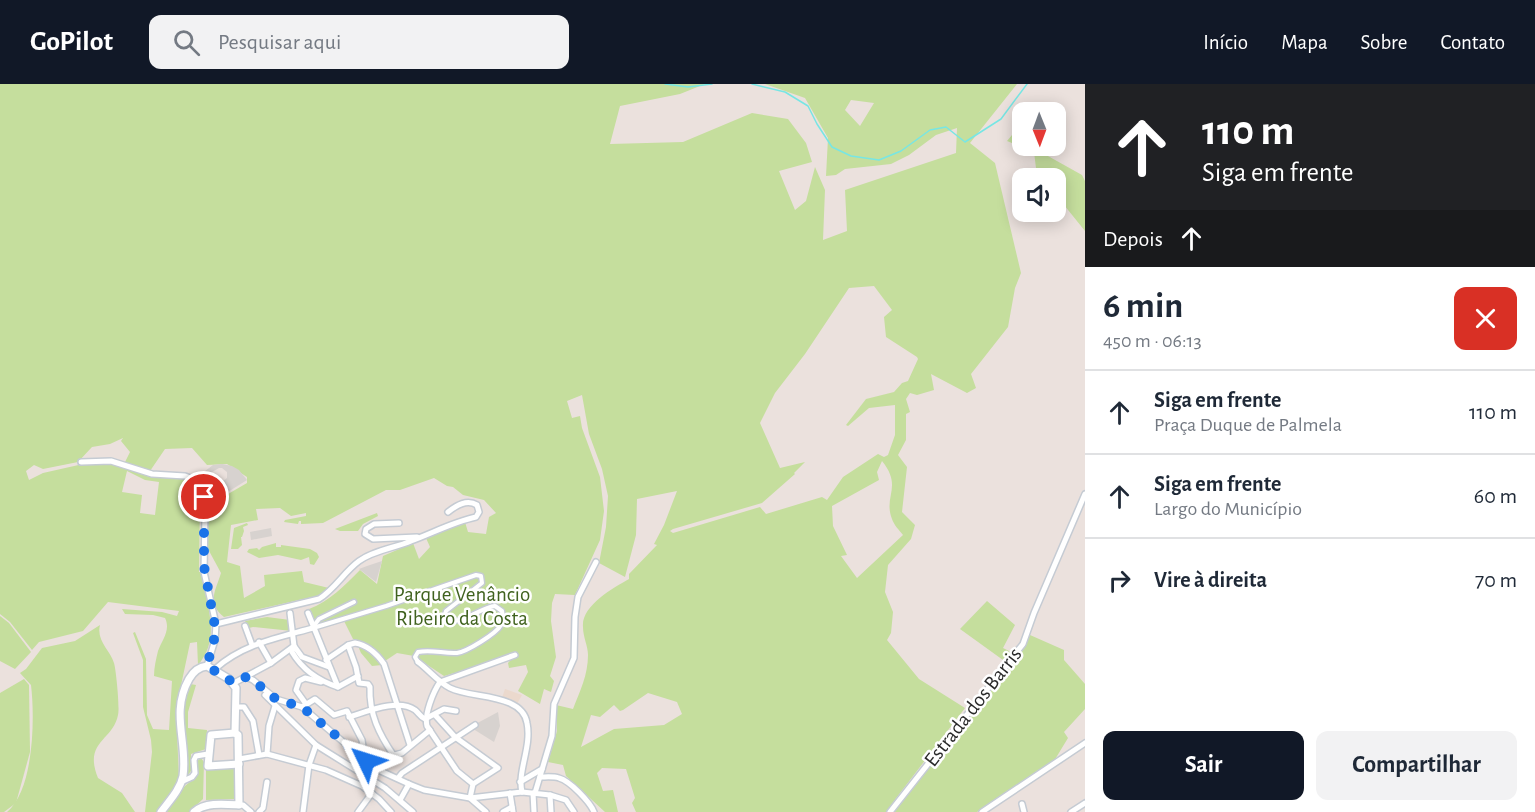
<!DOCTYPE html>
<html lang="pt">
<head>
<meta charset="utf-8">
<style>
  :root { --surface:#fff; --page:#f2f2f3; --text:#1f2937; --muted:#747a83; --line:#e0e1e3; --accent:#111827 }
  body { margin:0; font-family:"Alegreya Sans",sans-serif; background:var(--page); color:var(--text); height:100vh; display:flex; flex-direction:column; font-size:22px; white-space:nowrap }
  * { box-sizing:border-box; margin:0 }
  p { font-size:20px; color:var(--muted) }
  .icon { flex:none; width:33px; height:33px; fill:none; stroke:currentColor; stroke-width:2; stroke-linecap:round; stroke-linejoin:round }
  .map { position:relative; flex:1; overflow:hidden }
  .panel { display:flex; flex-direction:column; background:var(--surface); width:450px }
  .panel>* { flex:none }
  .guide { background:#202124; color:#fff; overflow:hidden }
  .needle { width:39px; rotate:179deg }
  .fabs { position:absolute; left:1012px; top:18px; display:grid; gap:12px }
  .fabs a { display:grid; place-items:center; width:54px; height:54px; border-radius:12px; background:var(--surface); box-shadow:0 3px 15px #0003; font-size:30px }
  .pin { position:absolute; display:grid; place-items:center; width:51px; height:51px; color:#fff; margin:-26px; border:3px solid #fff; border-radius:50%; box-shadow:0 2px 6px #0007 }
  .me { position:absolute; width:66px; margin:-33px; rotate:311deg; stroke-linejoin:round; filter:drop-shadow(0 0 4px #0008) }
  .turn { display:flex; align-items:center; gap:21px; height:126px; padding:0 18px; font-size:27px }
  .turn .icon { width:78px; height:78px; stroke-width:2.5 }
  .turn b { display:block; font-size:42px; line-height:51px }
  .then { display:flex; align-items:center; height:57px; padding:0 18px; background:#0003; gap:12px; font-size:22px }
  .round { display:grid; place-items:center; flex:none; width:63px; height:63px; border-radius:12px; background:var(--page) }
  .headline { display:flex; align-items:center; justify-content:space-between; height:102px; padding:0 18px }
  h1 { font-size:36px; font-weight:600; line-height:45px }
  .primary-button { display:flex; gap:12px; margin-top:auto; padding:12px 18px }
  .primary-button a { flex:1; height:69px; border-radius:12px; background:var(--accent); color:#fff; font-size:24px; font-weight:600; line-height:69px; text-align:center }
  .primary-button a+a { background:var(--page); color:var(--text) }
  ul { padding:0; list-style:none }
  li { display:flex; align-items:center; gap:18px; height:84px; padding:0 18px; border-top:2px solid var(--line) }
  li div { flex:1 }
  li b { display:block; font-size:22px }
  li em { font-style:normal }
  header { display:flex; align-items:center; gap:36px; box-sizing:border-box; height:84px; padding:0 30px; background:var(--accent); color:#fff }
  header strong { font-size:28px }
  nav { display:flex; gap:33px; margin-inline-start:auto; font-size:21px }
  .search { width:420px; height:54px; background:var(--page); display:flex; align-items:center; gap:15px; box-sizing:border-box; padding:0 21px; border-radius:12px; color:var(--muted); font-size:22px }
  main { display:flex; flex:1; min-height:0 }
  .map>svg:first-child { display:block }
  .education { fill:#ebd9cd }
  .green { fill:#c5de9d; fill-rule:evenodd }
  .plaza { fill:#d7d2cf }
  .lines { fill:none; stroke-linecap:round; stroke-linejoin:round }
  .stream { stroke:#77e6e4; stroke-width:1.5 }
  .pedestrian-casing { stroke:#c5cbd3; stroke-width:7 }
  .minor-casing { stroke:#c5cbd3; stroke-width:8 }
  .tertiary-casing { stroke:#c5cbd3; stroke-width:10 }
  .pedestrian { stroke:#fff; stroke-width:4 }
  .minor { stroke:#fff; stroke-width:5 }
  .tertiary { stroke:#fff; stroke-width:7 }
  .route { stroke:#1a73e8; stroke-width:10; stroke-dasharray:0 18 }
  .labels { text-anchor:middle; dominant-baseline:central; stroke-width:5; stroke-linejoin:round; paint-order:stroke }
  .park-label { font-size:21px; fill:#40621f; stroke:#fff }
  .street-label { font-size:21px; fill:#2a2a2a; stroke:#fff }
</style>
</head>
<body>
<header>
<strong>GoPilot</strong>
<div class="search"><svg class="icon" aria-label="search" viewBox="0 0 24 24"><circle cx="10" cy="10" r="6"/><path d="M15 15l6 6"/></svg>Pesquisar aqui</div>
<nav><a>Início</a><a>Mapa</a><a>Sobre</a><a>Contato</a></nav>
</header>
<main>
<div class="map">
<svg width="1085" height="728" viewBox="0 0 1085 728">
  <rect width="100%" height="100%" fill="#ebe1dd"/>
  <!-- education -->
  <path class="education" d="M505,605l17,6 -5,9 -15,-6z"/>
  <!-- green -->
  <g class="green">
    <path d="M0,0h705l-25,10 -60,12 -10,38 73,-2 69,-29 36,6 18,24 6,19 -33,9 16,39 11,-9 9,-34 10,23 -2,50 24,-9 -2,-41 111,-37 1,-25 -21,7 -27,20 -18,9 -46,5 -9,6 -10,1 2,-38 -23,-40 -40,-14h252l-47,59 25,20 26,110 -6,15 -7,39 -37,47 5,14 -9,5 -36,-19 3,16 -17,5 -7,-2 -4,6 4,13 -4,2v26l-8,15 9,12 -5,45 13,13 -4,14 -23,26 -3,27 8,20 -2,21 -4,7 32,39 46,29 -71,93 67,-73 45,-56 24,-37 34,15v10l21,24v25l-21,23 4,6 -14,23 -77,51h-341l-4,-9 3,-5 -9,-29 -24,-1 -5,5 6,18 10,-1 5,22h-13l-39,-36 -3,-11 -15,-3 9,-31 -1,-26 17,4c7,-18 15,-34 15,-54 0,-9 -5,-18 -5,-28 -2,-21 30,-39 46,-48v-5l28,-29 -3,-1 10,-19 13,-34 -40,8 -1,36 -11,42 -26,-14 7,-36 2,-31 -6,-27 -13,-35 -7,-39 -15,6 5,17 8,-2 2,12 18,49 4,34 -4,29 -25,55 -20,-1 -3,9 -1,18 5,36 -6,19 4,5 -3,11 -7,-3 -4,15 -22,-13 10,-19 -2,-7 -17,3 -1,-5 6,-7 -70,20 -30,-20 -17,-3 -12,8 -10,-11 -22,-11 -10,-20 -29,7 -5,-17c21,-8 35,-23 51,-39l17,14 6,-28 30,-13 6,16 11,-12 -4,-9 39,-16 3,10 18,2 3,-17 7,-4 -12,-13 -21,-5 -10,-8 -6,-1 -13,-8 -34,12h-14l-63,33 -22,1v-3h-2l-1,3 -14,-2 1,-2 21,-4v-3l-15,3 -11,-8 -24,1 2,11 -27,5 -4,37 13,4 4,32 21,-12 -1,-11 38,-4 2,11 25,6 -8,7 -97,22c-18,-14 -8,-27 -3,-44l-13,-24v-38l8,-10 31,-18v-6l-20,-13 -20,1 -15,-17 -27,1 -15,22 -25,-9 5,-10 -9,-11 2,-3 -13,6 -18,3 -14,15 -35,7 -9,-4 -8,6 3,9 14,-7 40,-9h30l34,12 44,3 6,8 3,12 -1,73h2c5,32 21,65 -3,93l-1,-23 -7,1 -14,66 3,69 -5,11 -17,23h-12l7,-60 -1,-12 -8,-33v-47l-10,-27 2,-1 11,27 1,56 6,14 16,1 3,-49 -18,-5c0,-8 2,-17 4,-25 4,-11 13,-21 7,-33l-12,-3 -28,-1 -3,-5 40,3 15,4 2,-5 -71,-9 -25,29 -44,11 -7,8 -22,-28 -10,-8zM851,16l23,3 -14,23 -15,-16zM874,202l18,24 -8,7 2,20 31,20 1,2 -10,22 -6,2 -8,9 -28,7 -20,26 2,1 21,-18 26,-3v30l-7,20 -4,2 -6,-3 -35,23 -16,23 -5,-3 -56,17 -6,-7 -87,26 -3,-2 3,-2 89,-26 33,-29 -1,-1 11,-11 -25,6 -20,-45 15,-30 30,-39 44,-66zM882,377c21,26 1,35 10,58 2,6 7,11 11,16l-46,43 -16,-22 6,-1 -14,-29 -1,-20 47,-26 -2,-8zM127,387l18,9 14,2 -4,33 -15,-2 2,-18 -20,-3zM648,609l29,9 5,12 -18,11 -50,4 -33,18 10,-32 9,2 14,-12 6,6 3,-1z"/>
    <path d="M1012,51l11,7v4h7l52,29 3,6v50l-29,-36v-17h-13l-7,-10 -2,-16 -27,-11z"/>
    <path d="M377,429l1,3 -15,8 -5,7h-18l-5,-2z"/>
    <path d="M247,439l1,2 -5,2 1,4 -2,6h-1l1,8 -4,4h-7l3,-21z"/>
    <path d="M276,459v4h5v-2l29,4 7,4 2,4 -5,8 -4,-1 -1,-7 -8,3 -23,-5 -19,3 -12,-6 2,-3 8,-1 2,2 3,-3z"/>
    <path d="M987,517l28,24 -12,23 8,4 -8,8 -43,-31z"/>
    <path d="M0,532l9,7 22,29 -16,17 -15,-8z"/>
    <path d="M267,533l23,3 2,11 -39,-4 -4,1 -4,-7z"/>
    <path d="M100,541c-4,16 10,25 14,38 2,6 6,46 4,52 -5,26 -35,26 -20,63l24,15 13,19h-128c27,-22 28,-94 24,-127l-11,-12 6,-4 16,-21 33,-7z"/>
    <path d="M358,562l13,7 11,12 -10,1 -11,-13z"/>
    <path d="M24,595l5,6 1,67 -14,51 -12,9h-4v-119z"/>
    <path d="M190,600l6,1 -8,27v16l19,2 -1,19 -15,5v17l-4,5 -5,-69z"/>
    <path d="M201,674l3,4 -1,37 -14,13h-24l20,-26 12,-10v-15z"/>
    <path d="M235,683l-1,32 -28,1v-30z"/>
  </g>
  <!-- plaza -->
  <g class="plaza">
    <path d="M222,380l10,2 7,4 8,10 -32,20 -7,10v-16l3,-4 4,2 11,-7 -4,-3 5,-4v-6l-5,-4h-3l-19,11 -4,-1 17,-13z"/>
    <path d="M271,444l1,8 -21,4 -1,-8z"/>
    <path d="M382,477l-6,21 -17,-13 8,-3z"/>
    <path d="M498,628l2,14 -6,16 -24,-15z"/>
  </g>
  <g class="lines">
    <!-- stream -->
    <g class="stream">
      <path d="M665,0l23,3 24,-3"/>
      <path d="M752,0l33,8 23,14 9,18 15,23 19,9 28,4 22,-9 29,-21 16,-3 19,15 36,-23 26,-35"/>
    </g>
    <defs>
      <g id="pedestrian">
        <path d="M313,543l6,-8 35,-17"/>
        <path d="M313,544l73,-22 90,-31 5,1 1,7 -36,28 -2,7c16,10 36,-11 51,-12l7,5c1,5 2,10 -1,14 -5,9 -35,27 -44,28 -13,1 -25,-4 -39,-1l-3,5 3,5"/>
      </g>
      <g id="minor">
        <path d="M81,378l30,-1 41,13 33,2 11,4 5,7 2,6 2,20 -1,59 12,52 -1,16 -8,26"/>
        <path d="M399,439l-25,1 -8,5 -1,5 8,5 44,-2"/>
        <path d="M308,529l30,74"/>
        <path d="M216,540l103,-25c16,-10 25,-27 40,-38 15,-11 36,-13 52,-20 22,-8 42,-19 65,-24l3,-5 -2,-7c-10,-6 -20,0 -29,7"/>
        <path d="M245,542l7,19"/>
        <path d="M259,558l12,21"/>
        <path d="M348,561l8,22 3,16 9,1 2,3c-1,27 9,47 24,69"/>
        <path d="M294,562l8,11 27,10"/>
        <path d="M293,564l-1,4c10,17 27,29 46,35l20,-11"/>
        <path d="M326,576l22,-15 7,-2c12,2 22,11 29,21l26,81"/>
        <path d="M418,578c11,8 20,20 32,26 22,11 72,5 77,35 5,24 -10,48 -5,69"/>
        <path d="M215,585c28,-25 62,-31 98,-41"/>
        <path d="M246,593l7,3 23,19 26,8 72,61 35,16 15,6 46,8 52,-6 28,3 16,5 8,12"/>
        <path d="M440,598c-7,10 -16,33 -13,44l30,45 16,13 -3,14 16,14"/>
        <path d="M440,598l75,-27"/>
        <path d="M234,599l37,-20 23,-17 -4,-33"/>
        <path d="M265,611l51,50 69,43 28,24"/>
        <path d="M306,620l-10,-14 3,-9 6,-3 16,4"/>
        <path d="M236,623h8l9,14 6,34"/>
        <path d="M302,623l13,-8 19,16 13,-4 15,29 3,19"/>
        <path d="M435,631l20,22 43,31 -25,16"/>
        <path d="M349,633c17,-5 49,-19 66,-7 4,3 5,7 10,9l19,-10 12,2"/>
        <path d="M267,670l2,-28 6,-20"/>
        <path d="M239,675l28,-5 59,16 36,16 17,13 12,13"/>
        <path d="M368,678l34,-9 28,-23"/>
        <path d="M540,693c6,0 13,-1 19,1 11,3 31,24 35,34"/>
        <path d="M398,694l4,-5 73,-48"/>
        <path d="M181,698l11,-5 3,-4 -1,-13 2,-4 12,-2"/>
        <path d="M520,698l22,-13"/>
        <path d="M510,709l3,19"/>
        <path d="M533,709l1,19"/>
        <path d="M535,709l17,-57 2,-32 20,-46 1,-41 3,-20 18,-35"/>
        <path d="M550,711l1,17"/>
        <path d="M400,716l9,-16"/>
        <path d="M1022,720l2,8"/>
        <path d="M239,721h4l8,7"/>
        <path d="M259,728l4,-4 4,-26"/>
        <path d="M303,728l6,-47 7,-20"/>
        <path d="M358,728l14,-19"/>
        <path d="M503,728l9,-5"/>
        <path d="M890,728l133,-168 11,-31 51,-119"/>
        <path d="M982,728l103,-69"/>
        <path d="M1071,728l14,-9"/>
      </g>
      <g id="tertiary">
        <path d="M235,649l-24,2 -3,31 31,-2"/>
        <path d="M161,728c8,-11 19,-22 22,-36 5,-34 -13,-63 6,-97 4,-7 9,-12 18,-13l22,13 7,9 -1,45 3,2 1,70c-15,-1 -34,-3 -45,7"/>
      </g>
    </defs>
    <!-- pedestrian casing -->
    <use href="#pedestrian" class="pedestrian-casing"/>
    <!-- minor casing -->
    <use href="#minor" class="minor-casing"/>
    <!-- tertiary casing -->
    <use href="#tertiary" class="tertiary-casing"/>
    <!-- pedestrian -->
    <use href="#pedestrian" class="pedestrian"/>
    <!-- minor -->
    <use href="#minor" class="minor"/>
    <!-- tertiary -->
    <use href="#tertiary" class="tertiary"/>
  </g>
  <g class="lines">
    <!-- route -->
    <path class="route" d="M204,413v69l12,66 -9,34 27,17 12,-6 4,1 26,21 26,8 64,54"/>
  </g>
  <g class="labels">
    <!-- park labels -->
    <g class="park-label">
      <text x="462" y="510">Parque Venâncio<tspan x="462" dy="24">Ribeiro da Costa</tspan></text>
    </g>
    <!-- street labels -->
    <g class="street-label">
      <text transform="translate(973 623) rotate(-52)">Estrada dos Barris</text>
    </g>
  </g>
</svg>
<div class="fabs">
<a><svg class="needle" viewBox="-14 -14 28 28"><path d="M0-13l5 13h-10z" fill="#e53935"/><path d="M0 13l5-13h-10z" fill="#747a83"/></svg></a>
<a><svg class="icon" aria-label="sound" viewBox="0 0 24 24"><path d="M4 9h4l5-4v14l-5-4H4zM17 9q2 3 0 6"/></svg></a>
</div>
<div class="pin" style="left:204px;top:413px;background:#d93025"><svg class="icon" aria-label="arrive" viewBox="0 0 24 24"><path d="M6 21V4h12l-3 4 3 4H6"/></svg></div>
<svg class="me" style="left:366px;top:677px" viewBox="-20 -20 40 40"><path d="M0-17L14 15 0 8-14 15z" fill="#1a73e8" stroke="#fff" stroke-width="4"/></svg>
</div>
<section class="panel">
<div class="guide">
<div class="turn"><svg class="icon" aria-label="ahead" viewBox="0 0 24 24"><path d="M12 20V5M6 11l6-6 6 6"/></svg><div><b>110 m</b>Siga em frente</div></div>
<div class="then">Depois<svg class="icon" aria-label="ahead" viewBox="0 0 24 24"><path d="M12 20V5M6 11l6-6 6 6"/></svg></div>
</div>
<div class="headline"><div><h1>6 min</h1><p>450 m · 06:13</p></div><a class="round" style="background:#d93025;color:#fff"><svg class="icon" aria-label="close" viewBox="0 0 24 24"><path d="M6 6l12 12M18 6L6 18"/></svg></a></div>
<ul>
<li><svg class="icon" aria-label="ahead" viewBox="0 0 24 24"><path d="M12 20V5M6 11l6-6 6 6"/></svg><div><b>Siga em frente</b><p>Praça Duque de Palmela</p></div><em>110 m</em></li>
<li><svg class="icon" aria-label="ahead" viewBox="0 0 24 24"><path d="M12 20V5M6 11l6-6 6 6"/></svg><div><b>Siga em frente</b><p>Largo do Município</p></div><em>60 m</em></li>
<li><svg class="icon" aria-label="right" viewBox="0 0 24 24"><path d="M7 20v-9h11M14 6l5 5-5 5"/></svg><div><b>Vire à direita</b></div><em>70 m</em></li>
</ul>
<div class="primary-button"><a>Sair</a><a>Compartilhar</a></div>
</section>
</main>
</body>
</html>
